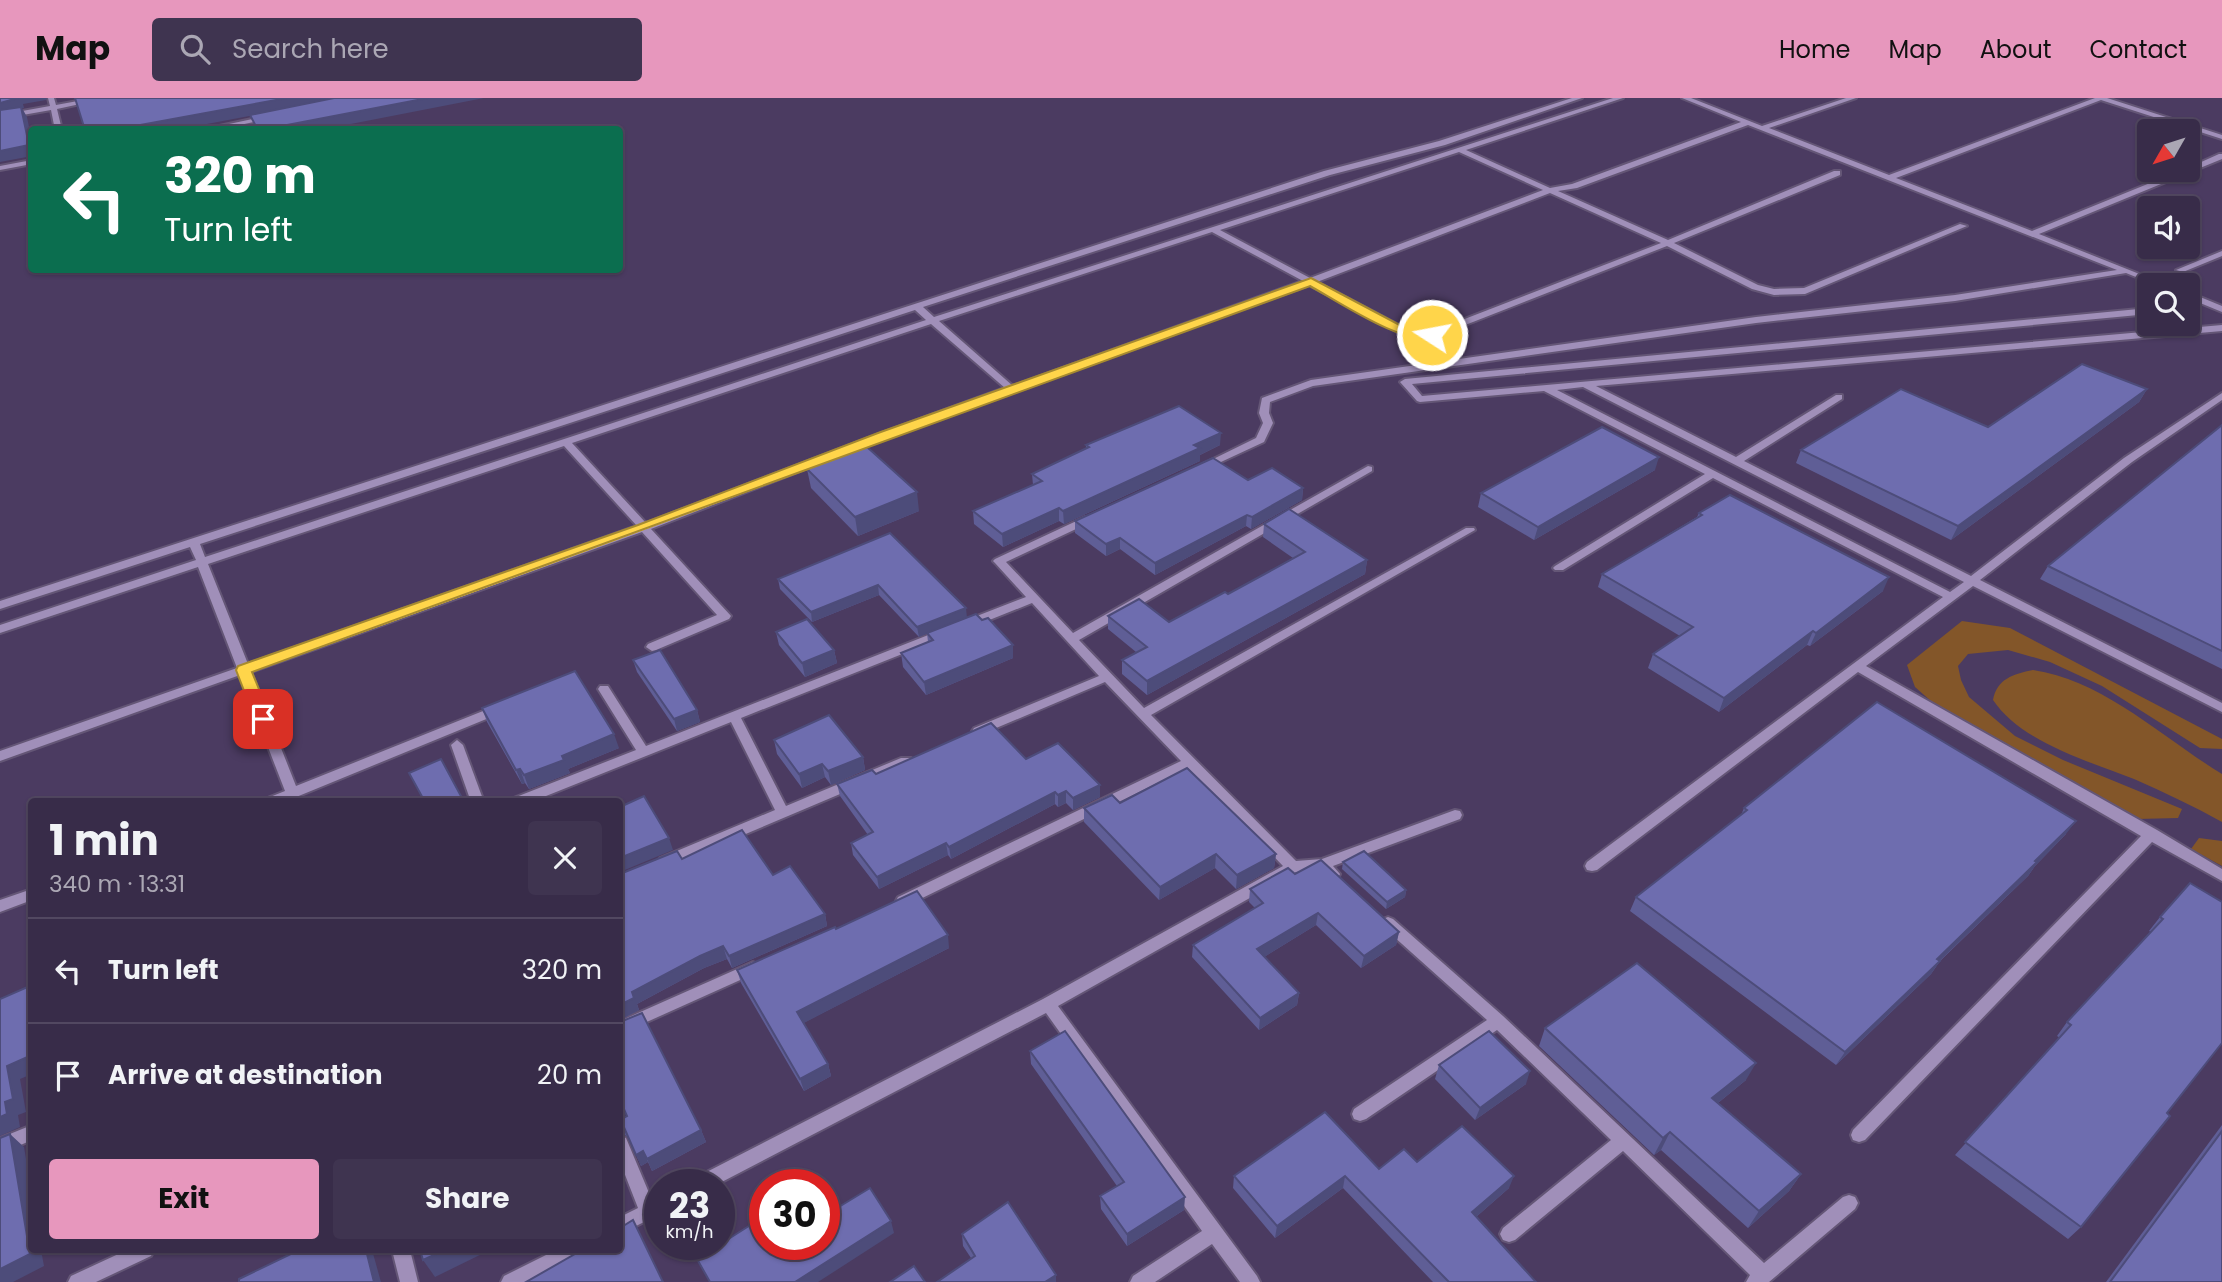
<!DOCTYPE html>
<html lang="en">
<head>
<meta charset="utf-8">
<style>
  :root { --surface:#382c49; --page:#3f3450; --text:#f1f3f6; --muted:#aba7b4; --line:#524861; --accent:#e797bd }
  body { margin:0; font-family:Poppins,sans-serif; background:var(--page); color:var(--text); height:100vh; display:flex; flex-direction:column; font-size:26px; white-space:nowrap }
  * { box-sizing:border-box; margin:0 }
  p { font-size:23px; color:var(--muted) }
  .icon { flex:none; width:38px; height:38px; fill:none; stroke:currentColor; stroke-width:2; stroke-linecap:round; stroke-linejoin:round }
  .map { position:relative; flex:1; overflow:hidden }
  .side { position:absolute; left:28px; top:700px; width:595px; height:455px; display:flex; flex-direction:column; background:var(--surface); border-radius:7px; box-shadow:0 2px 5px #0004,0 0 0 2px var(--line) }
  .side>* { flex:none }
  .banner { position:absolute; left:28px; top:28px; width:595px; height:147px; border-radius:7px; box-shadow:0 2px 5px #0004,0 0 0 2px var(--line); background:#0b6e4f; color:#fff; overflow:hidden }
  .needle { width:46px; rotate:231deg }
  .controls { position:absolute; left:2137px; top:21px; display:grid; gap:14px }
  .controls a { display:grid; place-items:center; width:63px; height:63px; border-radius:7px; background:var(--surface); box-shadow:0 2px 5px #0004,0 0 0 2px var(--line); font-size:35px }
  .speed { position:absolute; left:644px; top:1071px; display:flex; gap:14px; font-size:35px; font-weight:700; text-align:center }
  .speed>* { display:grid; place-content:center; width:91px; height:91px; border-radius:50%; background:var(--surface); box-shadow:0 2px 5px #0004,0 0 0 2px var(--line); line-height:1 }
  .speed small { font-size:18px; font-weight:400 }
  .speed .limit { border:10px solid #d22; background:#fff; color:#111 }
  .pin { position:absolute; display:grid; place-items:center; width:60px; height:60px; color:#fff; margin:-30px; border-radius:14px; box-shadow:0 4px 10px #0006 }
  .me { position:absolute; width:77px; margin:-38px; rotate:281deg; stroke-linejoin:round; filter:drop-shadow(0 0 5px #0008) }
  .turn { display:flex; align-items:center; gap:24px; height:147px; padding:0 21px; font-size:32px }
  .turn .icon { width:91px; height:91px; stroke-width:2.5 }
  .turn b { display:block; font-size:49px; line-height:60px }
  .round { display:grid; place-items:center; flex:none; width:74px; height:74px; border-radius:7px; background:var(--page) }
  .overview { display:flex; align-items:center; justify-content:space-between; height:119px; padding:0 21px }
  h1 { font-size:42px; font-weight:700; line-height:52px }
  .cta { display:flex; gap:14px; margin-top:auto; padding:14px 21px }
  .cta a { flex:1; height:80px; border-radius:7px; background:var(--accent); color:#111; font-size:28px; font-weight:700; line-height:80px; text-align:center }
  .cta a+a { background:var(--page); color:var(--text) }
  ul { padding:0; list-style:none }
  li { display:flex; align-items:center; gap:21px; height:105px; padding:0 21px; border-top:2px solid var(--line) }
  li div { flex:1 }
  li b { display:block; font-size:26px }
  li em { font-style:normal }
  header { display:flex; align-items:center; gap:42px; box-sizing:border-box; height:98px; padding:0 35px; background:var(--accent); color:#111 }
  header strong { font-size:33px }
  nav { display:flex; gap:38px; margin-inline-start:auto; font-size:24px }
  .search { width:490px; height:63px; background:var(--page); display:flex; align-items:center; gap:18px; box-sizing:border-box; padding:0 24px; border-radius:7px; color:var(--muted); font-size:26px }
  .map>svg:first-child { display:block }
  .green { fill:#835629 }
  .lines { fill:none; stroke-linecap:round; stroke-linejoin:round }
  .minor-casing { stroke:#645676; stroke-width:4 }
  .minor { fill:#a08fb9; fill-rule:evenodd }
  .wall { fill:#5f5e96 }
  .shaded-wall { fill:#4d4c7a }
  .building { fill:#6e6daf; stroke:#4d4c7a; stroke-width:2 }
  .route { fill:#ffd54a; stroke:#a68a30; stroke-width:2 }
</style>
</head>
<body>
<header>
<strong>Map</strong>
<div class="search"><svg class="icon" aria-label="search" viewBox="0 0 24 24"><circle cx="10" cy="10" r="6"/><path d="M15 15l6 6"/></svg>Search here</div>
<nav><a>Home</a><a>Map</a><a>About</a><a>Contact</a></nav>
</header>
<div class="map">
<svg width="2222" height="1184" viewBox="0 0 2222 1184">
  <rect width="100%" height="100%" fill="#4b3b61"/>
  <!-- green -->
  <g class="green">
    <path d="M1962,523l48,7 212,111v10l-22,-1 -98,-62 -52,-24 -42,-12 -40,4 -10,12 3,14 8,17 46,39 48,24 119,49 -4,9 -41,1 -205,-117 -17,-15 -8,-22z"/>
    <path d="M2033,572c70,10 130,68 189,104v48c-29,-16 -58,-30 -88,-43 -46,-18 -113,-37 -141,-79 4,-21 20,-26 40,-30z"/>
    <path d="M2199,740l23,3v25l-31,-17z"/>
  </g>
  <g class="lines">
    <defs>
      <g id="minor">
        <path d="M48,0h6l2,7 38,-7h14l-51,11 5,21h-7l-4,-20 -51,9v-4l50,-9z"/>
        <path d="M1572,0h10l-137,47 -115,30 -407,132 11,10 679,-219h10l-157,52 84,38 22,-4 169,-62 -59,-24h9l71,28 84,-28h10l-87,30 120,47 206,-77h12l115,37v4l-121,-39 -205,78 136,53 150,-61h6v-2l31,-14h3v5l-183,75 128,51h-11l-30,-12 -171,28 -199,22 -443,63 -43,16 -1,11 4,10 -9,19 -56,26h-8l-1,-2 57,-28 7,-15 -4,-10 3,-15 49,-18 445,-63 199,-22 162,-25 -369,-145 -171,63 -19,3 110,49 166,-69h6v4l-166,68 84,42 16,4 30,-1 156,-64 7,2 -162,68 -31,1 -22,-6 -85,-43 -235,92 -29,-3 -94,-50 -424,153 -234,91 80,87 -2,3 -73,31 -4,1 -6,-4 2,-3 69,-29 -75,-83 -391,140 45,114 197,-79 4,-1 6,4 -2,3 -217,89h-20l1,-3 20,-8 -45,-116 -240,86v-10l237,-83 -39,-101 -198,66v-8l196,-65 -6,-13 -190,62v-8l1324,-430 115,-30zM1459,54l84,38 -233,88 -90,-48zM1550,95l111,50 -230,89 -23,-2 -91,-48zM1212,134l91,49 -290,105 -74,-65zM915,212l11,10 -721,237 -5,-13zM931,226l74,64 -126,46 -233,89 -74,-80zM564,348l73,80 -389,138 -40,-100z"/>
        <path d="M266,18l2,1v2l-51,11h-16z"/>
        <path d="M32,62v4l-32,6v-4z"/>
        <path d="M2222,153v5l-39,16 -7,-2z"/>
        <path d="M2188,194l34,14v6l-34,-14z"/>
        <path d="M2149,210v6l-737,70 10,12 800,-71v6l-626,55 140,71 100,-62h6v4l-98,62 227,115 153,-118 98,-65v7l-90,62 -152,118 242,123v9l-249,-126 -107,80 291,164 65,39v12l-70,-39 -287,298 -6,2 -6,-2 -2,-5 2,-5 288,-294 -283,-164 -261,198 -5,1 -5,-1 -2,-4 2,-4 356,-265 -230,-119 -150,92h-8l-2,-2 2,-2 150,-92 -161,-83 -124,11 -3,-1 -17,-19 5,-3zM1583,289l381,195 -14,10 -393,-202z"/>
        <path d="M1368,368l4,1v4l-293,169 65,68 322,-180h8l1,2 -324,185 145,146 26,-2 133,-49 5,1 2,4 -2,4 -127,47 7,8 -2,4c-9,3 -12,-2 -18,-8l-24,2 -238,134 199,270 3,6h-20l-28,-38 -57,38h-25l3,-6 69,-45 -156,-218 -330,172h-25l2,-6 350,-180 240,-133 -95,-98 -280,137 -5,2 -5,-2 -2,-4 2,-4 283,-136 -76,-79 -123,52h-8l-2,-3 2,-3 125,-52 -67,-73 -60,24h-8l-2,-3 2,-3 62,-24 -31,-34 -2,-2 2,-2 90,-42h8l1,2 -1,2 -87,41 67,71z"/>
        <path d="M941,532l4,1 2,3 -2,3 -204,81 45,88 115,-48h10l1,3 -1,3 -241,102 -5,1 -5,-1 -2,-4 2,-4 115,-48 -44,-88 -200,80h-21l1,-3 125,-49 -38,-61 2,-3h8l38,60z"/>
        <path d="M457,642l6,5 21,57h-13l-20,-57z"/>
        <path d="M32,791v11l-32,12v-12z"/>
        <path d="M1388,819l5,2 110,97 261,247 79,-66 6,-2 6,2 3,6 -3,6 -86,73h-23l4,-7 -127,-124 -108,89 -6,2 -6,-2 -3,-6 3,-6 108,-88 -114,-110 -131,89 -6,2 -6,-2 -2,-5 2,-5 133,-89 -104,-93 -2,-4 2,-4z"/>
        <path d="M753,864l5,2 2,4 -2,4 -138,62v-13z"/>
        <path d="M32,1027v15l-32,14v-16z"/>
        <path d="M620,1037l6,3 26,62 8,-3v17l-40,20v-17l18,-9 -18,-46z"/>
        <path d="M127,1152h27l-3,6 -55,26h-28l3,-6z"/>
        <path d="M392,1152h18l8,32h-18z"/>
        <path d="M556,1152h26l-3,6 -51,26h-27l3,-6z"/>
      </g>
    </defs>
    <!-- minor casing -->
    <use href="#minor" class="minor-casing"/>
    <!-- minor -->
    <use href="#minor" class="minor"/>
  </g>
  <!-- wall -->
  <g class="wall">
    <path d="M2147,291l-8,13 -188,138 -155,-77 5,-13 187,-23z"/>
    <path d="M2222,327v244l-182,-90 8,-13z"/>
    <path d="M1086,347h134l-20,10v6l-136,63 -5,-3 -56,26 -29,-23 -1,-13 60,-26 -1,-11 54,-26z"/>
    <path d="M807,371l112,42 -61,25 -47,-48z"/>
    <path d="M1655,372l-121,70 -56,-33 3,-14 33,-17z"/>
    <path d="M1248,382l55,8 -1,12 -51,29 -5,-3 -91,49 -35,-26 -14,7 -31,-23v-12z"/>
    <path d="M1699,415l184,78 -73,55 -3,-1 -88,67 -71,-44 5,-14 27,-18 -82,-49 4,-13 95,-57z"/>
    <path d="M1264,426l103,36 -2,14 -218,121 -25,-21v-14l14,-8 -28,-23v-13l61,6 59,-28 65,-36 -30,-21z"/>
    <path d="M890,435l77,85 46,40 -87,37 -23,-28 -2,-14 27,-11 -1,-9 -8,4 -40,-42 -67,27 -32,-33 -2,-10z"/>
    <path d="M776,534l58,18 3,13 -32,14 -26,-32z"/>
    <path d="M633,562l64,50 3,12 -23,9 -40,-59z"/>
    <path d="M482,610l137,40 -51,21 2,4 -41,16 -4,-6 -3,1 -35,-62z"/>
    <path d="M774,642l89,17 2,13 -34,15 -6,-8 -23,11 -25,-34z"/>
    <path d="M1026,661l74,26v12l-27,13 -7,-7 -8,4 -3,-3 -104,55 -3,-4 -69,34 -26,-34 -2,-12 17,-8 -28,-39 -3,-12 39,-10z"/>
    <path d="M1120,705l156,51 -2,14 -38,21 -21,-21 -56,32 -75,-78v-14z"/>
    <path d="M1744,710l322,26 -31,32 -7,10 -88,85 -9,13 -95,91 -206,-154 6,-14 105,-82z"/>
    <path d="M682,761l91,16 52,39 2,12 -95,42 -5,-9 -23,9 -67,36 2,6 -19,10v-146z"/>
    <path d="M1343,764l63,28 -1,7 -19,12 -44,-40z"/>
    <path d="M1295,776l104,58 -3,13 -35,23 -45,-43 -52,32 35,36 -2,12 -38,25 -67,-73 1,-12 62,-37 -6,-6 1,-13z"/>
    <path d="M2190,785l-23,230 -86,114 -13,12 -113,-84 105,-117 -3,-2 10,-14 84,-90 -2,-1 11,-14z"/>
    <path d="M836,831l113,19 -146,75 25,41 3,12 -27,15 -63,-108 -4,-13z"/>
    <path d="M1545,930l201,52 -28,23 83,71 -12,17 -41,37 -87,-78 -7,5 -115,-109z"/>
    <path d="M1030,953l154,159 -57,36 -26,-37 -1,-13 17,-10 -86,-122z"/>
    <path d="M1439,967l87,19 -51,36 -40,-41z"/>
    <path d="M627,1018l74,14 5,12 -54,29 -4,-9 -7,4 -13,-29 -6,-4 -2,-5v-8z"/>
    <path d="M2222,1027v157h-116z"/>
    <path d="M1417,1064l92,26 -33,29 60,65h-103l-90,-94 -68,50 -42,-50 1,-12 145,-7z"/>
    <path d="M962,1136l94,48 -85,-24 -8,-12z"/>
  </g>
  <!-- shaded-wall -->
  <g class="shaded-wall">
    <path d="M18,0h29l-1,2 -23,4 1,4h-2l5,9 5,25v14l-32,6v-59z"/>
    <path d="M287,0h59l-171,32h-62z"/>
    <path d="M428,0h56l-164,32h-59z"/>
    <path d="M2147,291l-8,13 -188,138 7,-14z"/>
    <path d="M1221,335l-1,12 -20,10v6l-136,63 -1,-13 131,-66z"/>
    <path d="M1659,359l-4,13 -121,70 4,-13z"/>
    <path d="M1303,390l-1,12 -51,29 1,-12z"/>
    <path d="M917,394l2,19 -61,25 -3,-19z"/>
    <path d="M1059,410v13l-56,26 -1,-13z"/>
    <path d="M1247,417l-1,11 -91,49v-12z"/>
    <path d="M1120,440v11l-14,7v-12z"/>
    <path d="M1367,462l-2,14 -218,121v-14z"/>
    <path d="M1889,479l-6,14 -73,55 6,-13z"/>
    <path d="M878,487l1,10 -67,27 -1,-10z"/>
    <path d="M966,510l1,10 -48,19 -2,-10z"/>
    <path d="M1813,533l-6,14 -88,67 5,-14z"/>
    <path d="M1013,547v13l-87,37 -2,-13z"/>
    <path d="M834,552l3,13 -32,14 -3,-14z"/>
    <path d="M697,612l3,12 -23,9 -3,-12z"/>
    <path d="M614,636l5,14 -51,21 2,4 -41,16 -5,-14 38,-19z"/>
    <path d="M863,659l2,13 -34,15 -3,-14z"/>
    <path d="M822,666l3,13 -23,11 -3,-14z"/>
    <path d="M520,671l5,14 -3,1 -6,-14z"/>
    <path d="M1100,687v12l-27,13v-12z"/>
    <path d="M1066,693v12l-8,4v-12z"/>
    <path d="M1055,694v12l-104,55 -2,-12z"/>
    <path d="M2076,723l-10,13 -31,32 -7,10 -100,96 9,-13z"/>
    <path d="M669,740l4,12 -53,22v-14z"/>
    <path d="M946,745l2,12 -69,34 -2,-12z"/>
    <path d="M1216,756l-1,14 -56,32 1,-13z"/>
    <path d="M1276,756l-2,14 -38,21 1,-14z"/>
    <path d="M1406,792l-1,7 -19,12 1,-7z"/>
    <path d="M1318,815l-2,12 -60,37 1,-13z"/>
    <path d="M825,816l2,12 -95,42 -3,-12z"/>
    <path d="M1399,834l-3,13 -35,23 3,-12z"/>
    <path d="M948,837l1,13 -149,77 -3,-13z"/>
    <path d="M723,848l4,13 -23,9 -67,36 2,6 -19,10v-15l12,-13 68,-36z"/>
    <path d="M1940,863l-9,13 -95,91 9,-13z"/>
    <path d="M1299,895l-2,12 -38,25 1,-12z"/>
    <path d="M32,957v19l-12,5 6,33 -8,3 2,12 -20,9v-19l7,-51z"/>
    <path d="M1756,965l-10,17 -44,36 10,-18z"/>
    <path d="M828,966l3,12 -27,15 -4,-12z"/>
    <path d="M1530,973l-4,13 -51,36 5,-12z"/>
    <path d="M701,1032l5,12 -54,29 -5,-12z"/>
    <path d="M1670,1034l-9,18 -7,5 9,-17z"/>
    <path d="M10,1036l14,13 8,47v56h9l3,16 -31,16h-13v-13z"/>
    <path d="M643,1053l5,11 -7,4 -5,-11z"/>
    <path d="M620,1070l3,9 -3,2z"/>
    <path d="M1801,1076l-12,17 -41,37 11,-17z"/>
    <path d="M1345,1078l-2,12 -68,50 2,-12z"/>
    <path d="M1514,1078l-5,12 -41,36 4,-12z"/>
    <path d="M1185,1099l-1,13 -57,36v-12z"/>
    <path d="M891,1123l3,12 -76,49h-23z"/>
    <path d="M366,1152h6l9,32h-7z"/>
    <path d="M445,1152h45l-55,27 -12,-17z"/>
    <path d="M1056,1177v7h-11z"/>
  </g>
  <!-- building -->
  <g class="building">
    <path d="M0,0h18l-18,5z"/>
    <path d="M75,0h212l-174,32h-28z"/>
    <path d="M334,0h94l-167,32h-3l-8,-15z"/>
    <path d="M21,9l8,38 -29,6v-41z"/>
    <path d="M2082,266l65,25 -189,137 -157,-76 100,-61 87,38z"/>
    <path d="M1179,308l42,27 -27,12 6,3 -137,63 -4,-3 -57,26 -29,-23 69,-30 -10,-7 57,-27 -3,-2z"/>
    <path d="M2222,327v226l-174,-85z"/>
    <path d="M1602,329l57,30 -121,70 -57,-34z"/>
    <path d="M867,349l50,45 -62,25 -48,-48z"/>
    <path d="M1213,360l35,22 24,-12 31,20 -51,29 -5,-2 -92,48 -35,-25 -14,6 -31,-23z"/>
    <path d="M1730,397l159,82 -73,56 -3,-2 -89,67 -71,-44 40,-27 -91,-53 100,-59 -3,-2z"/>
    <path d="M1289,411l78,51 -220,121 -25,-21 25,-13 -39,-31 31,-17 30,23 56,-30 3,2 77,-42 -41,-28z"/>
    <path d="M890,435l76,75 -49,19 -39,-42 -67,27 -33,-33z"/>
    <path d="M976,516l6,6 6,-2 25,27 -89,37 -23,-29 32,-13 -6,-7z"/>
    <path d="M807,521l27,31 -32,13 -26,-31z"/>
    <path d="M660,552l37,60 -23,9 -41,-59z"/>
    <path d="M575,573l39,63 -52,22 2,4 -40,15 -4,-6 -4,1 -34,-62z"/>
    <path d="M1877,604l199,119 -41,40 2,1 -100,97 3,2 -95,91 -209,-155 111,-87 -3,-2z"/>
    <path d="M829,617l34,42 -35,14 -6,-7 -23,10 -25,-34z"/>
    <path d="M991,625l35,36 32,-16 42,42 -27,13 -7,-7 -8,4 -3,-3 -106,55 -3,-4 -69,34 -26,-34 22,-11 -36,-48 35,-14 4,4z"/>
    <path d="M441,661l21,39 -8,4h-29l-16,-29z"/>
    <path d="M1187,670l89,86 -39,21 -21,-21 -56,33 -76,-79 28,-13 8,8z"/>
    <path d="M644,698l25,42 -49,20v-51z"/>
    <path d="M742,732l31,45 17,-9 35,48 -96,42 -6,-10 -23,10 -68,36 2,6 -14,7v-64l1,-1 -1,-2v-64l57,-23 5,8z"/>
    <path d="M1364,753l42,39 -19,12 -44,-40z"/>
    <path d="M1321,762l78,72 -35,24 -46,-43 -61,36 42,44 -39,25 -67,-73 70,-42 -13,-14 38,-21 7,6z"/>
    <path d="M2190,785l32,19v141l-55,70 3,3 -89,111 -116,-85 106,-117 -4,-3 96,-103 -3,-2z"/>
    <path d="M917,793l31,44 -151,77 31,52 -28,15 -63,-109 98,-43 1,2z"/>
    <path d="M1637,865l119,100 -44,35 89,76 -42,37 -89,-79 -7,6 -118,-110z"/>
    <path d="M32,887v70l-25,11 6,33 -8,3 2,12 -7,3v-118z"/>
    <path d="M642,915l59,117 -54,29 -4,-8 -7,4 -13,-30 -3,-2v-3l7,-4 -7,-16v-78z"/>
    <path d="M1065,933l120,166 -58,37 -27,-38 24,-14 -94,-131z"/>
    <path d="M1489,933l41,40 -50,37 -41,-43z"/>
    <path d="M1325,1014l54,57 25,-20 13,13 45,-36 52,50 -42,36 64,70h-87l-104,-106 -68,50 -43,-50z"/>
    <path d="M2222,1033v151h-112z"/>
    <path d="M10,1036l20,120 -30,15v-131z"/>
    <path d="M870,1090l21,33 -96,61h-85l-13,-23 55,-35 17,26 9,-6h46v-28z"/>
    <path d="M1008,1104l48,73 -11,7h-108l38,-26 -13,-22z"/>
    <path d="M633,1122l30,62h-137l56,-32h38v-22z"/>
    <path d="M299,1152h67l8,32h-135v-3z"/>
    <path d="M420,1152h25l-22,10z"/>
    <path d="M914,1168l11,16h-35z"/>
  </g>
  <!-- route -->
  <path class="route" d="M1311,180l98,52 23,2 5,3c-23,18 -103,-36 -127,-49 -353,127 -704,260 -1058,386l19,47 -8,6 -8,-6 -19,-49 2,-4 400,-141 240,-92z"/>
</svg>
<div class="controls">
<a><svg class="needle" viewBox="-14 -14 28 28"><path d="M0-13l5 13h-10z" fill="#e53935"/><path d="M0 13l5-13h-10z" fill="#aba7b4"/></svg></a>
<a><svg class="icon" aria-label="sound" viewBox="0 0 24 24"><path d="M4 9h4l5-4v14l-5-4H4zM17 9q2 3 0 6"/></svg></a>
<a><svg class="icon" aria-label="search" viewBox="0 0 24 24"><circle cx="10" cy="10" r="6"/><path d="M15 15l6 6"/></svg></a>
</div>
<div class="speed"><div>23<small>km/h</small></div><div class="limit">30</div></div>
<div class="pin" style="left:263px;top:621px;background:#d93025"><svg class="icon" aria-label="arrive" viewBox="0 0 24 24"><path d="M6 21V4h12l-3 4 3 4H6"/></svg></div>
<svg class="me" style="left:1432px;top:237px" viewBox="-20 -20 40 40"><circle r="17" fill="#ffd54a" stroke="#fff" stroke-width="3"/><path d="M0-11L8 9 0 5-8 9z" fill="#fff"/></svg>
<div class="banner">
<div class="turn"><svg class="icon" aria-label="left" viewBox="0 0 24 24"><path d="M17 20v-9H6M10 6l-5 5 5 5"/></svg><div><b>320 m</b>Turn left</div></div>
</div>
<section class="side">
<div class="overview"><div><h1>1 min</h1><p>340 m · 13:31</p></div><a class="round"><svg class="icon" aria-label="close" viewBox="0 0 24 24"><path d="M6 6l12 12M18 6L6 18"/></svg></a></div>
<ul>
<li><svg class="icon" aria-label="left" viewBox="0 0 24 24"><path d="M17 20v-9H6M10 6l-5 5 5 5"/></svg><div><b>Turn left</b></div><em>320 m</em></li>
<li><svg class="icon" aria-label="arrive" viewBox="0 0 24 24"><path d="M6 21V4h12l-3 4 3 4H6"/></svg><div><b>Arrive at destination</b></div><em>20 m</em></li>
</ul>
<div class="cta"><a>Exit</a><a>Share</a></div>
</section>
</div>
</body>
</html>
